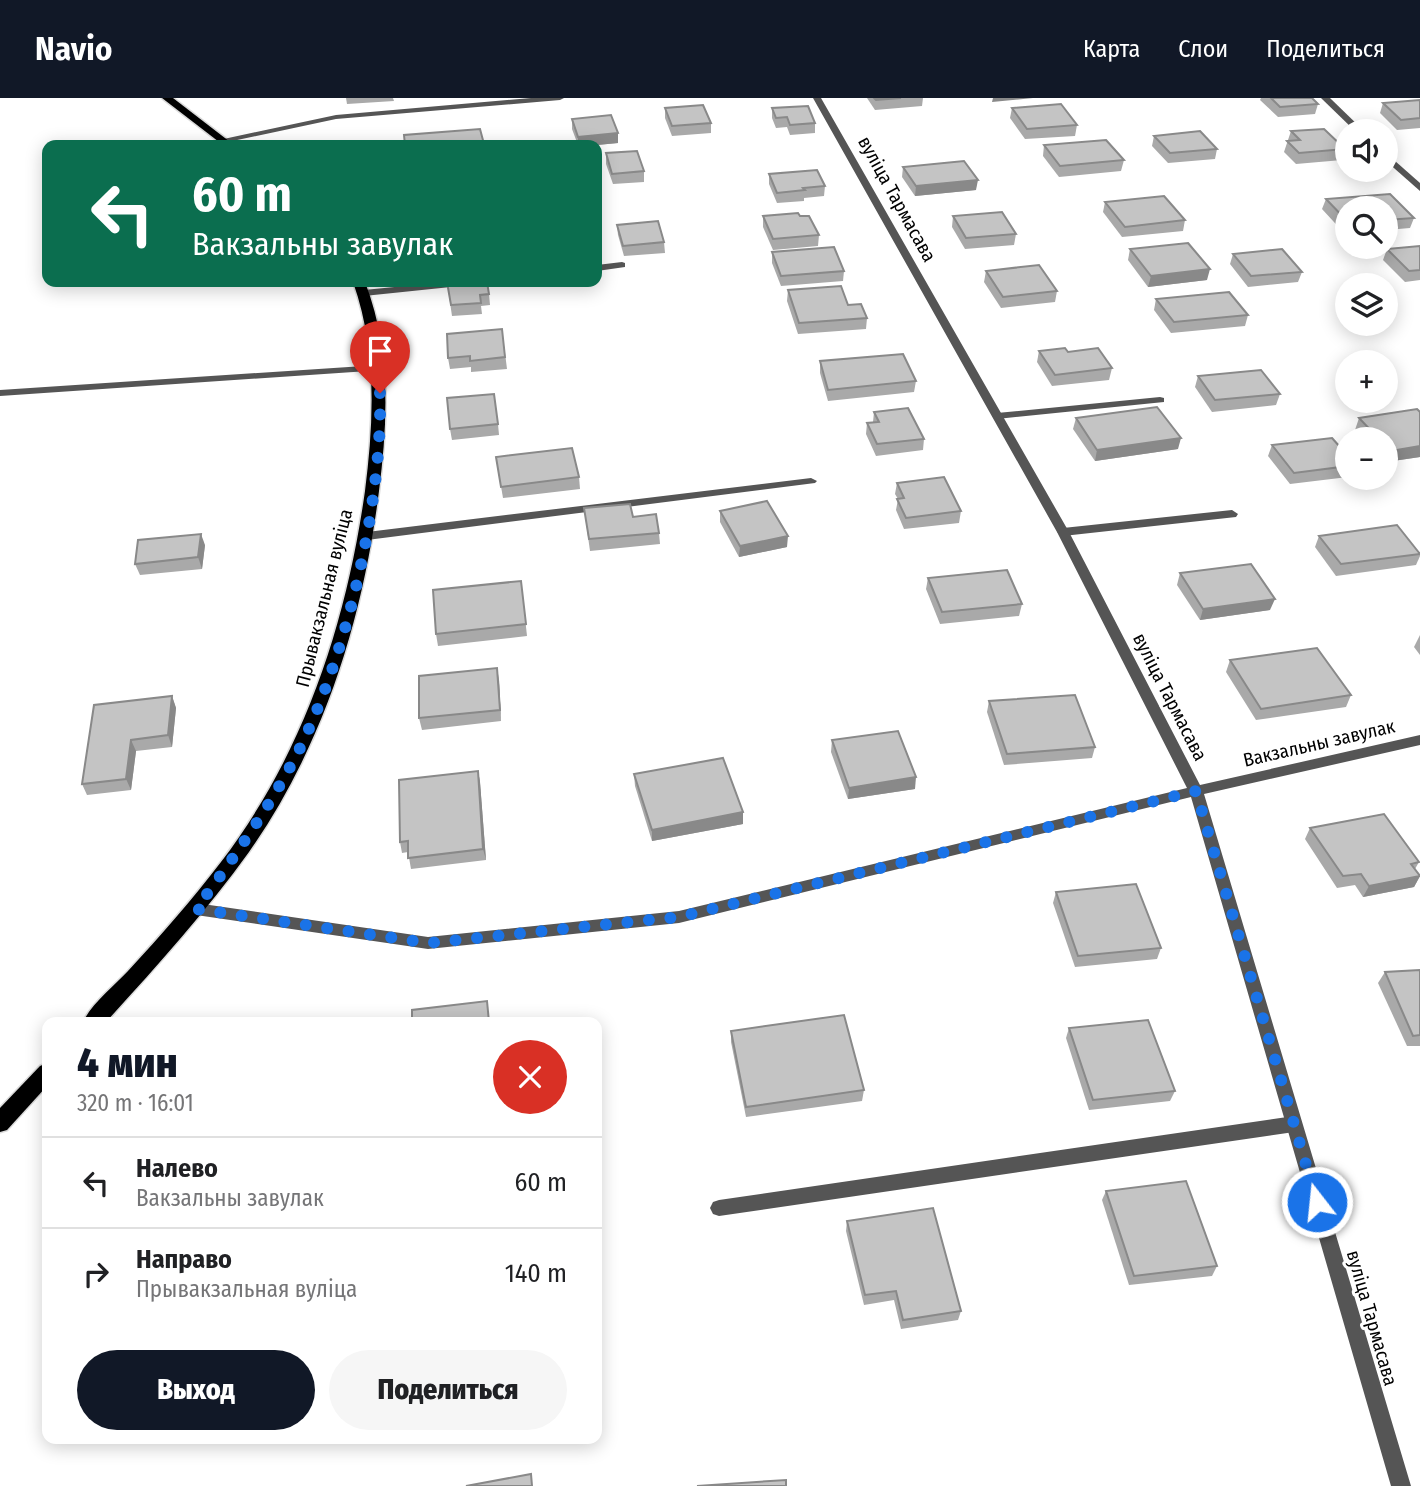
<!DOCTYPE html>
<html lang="ru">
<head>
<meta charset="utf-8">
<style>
  :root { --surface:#fff; --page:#f6f6f6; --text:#202124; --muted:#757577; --line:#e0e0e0; --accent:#111827 }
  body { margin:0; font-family:"Fira Sans Condensed",sans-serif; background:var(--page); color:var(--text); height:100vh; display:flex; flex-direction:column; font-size:26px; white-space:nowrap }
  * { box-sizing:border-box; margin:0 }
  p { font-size:23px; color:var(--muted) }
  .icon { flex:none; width:38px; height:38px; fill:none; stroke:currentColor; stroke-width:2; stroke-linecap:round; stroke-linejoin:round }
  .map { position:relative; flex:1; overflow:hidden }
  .details { position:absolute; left:42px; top:919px; width:560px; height:427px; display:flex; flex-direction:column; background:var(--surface); border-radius:14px; box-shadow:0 4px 18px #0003 }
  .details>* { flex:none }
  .hud { position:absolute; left:42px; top:42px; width:560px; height:147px; border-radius:14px; box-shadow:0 4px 18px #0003; background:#0b6e4f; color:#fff; overflow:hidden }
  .tools { position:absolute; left:1335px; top:21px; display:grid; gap:14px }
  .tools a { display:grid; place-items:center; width:63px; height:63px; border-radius:50%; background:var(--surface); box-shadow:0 4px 18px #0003; font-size:35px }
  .pin { position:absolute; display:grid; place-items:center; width:60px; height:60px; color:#fff; margin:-72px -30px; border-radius:50% 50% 50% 0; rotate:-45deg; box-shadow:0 0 7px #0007 }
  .pin .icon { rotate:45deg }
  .me { position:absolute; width:77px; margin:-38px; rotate:344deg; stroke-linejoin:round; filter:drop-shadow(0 0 5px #0008) }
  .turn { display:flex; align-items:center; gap:24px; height:147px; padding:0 35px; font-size:32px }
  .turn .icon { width:91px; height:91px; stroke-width:2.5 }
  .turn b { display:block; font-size:49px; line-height:60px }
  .round { display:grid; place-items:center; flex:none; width:74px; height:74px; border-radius:37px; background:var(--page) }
  .overview { display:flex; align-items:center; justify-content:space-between; height:119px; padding:0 35px }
  h1 { font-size:42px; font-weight:800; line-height:52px; color:var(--accent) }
  .action { display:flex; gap:14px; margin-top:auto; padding:14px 35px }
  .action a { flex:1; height:80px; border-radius:42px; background:var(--accent); color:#fff; font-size:28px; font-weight:800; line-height:80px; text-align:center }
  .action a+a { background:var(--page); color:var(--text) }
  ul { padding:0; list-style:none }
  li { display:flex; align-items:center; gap:21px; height:91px; padding:0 35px; border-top:2px solid var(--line) }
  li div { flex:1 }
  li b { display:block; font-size:26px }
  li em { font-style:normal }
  header { display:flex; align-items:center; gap:42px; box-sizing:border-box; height:98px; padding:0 35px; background:var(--accent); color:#fff }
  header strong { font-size:33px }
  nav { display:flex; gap:38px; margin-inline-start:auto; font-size:24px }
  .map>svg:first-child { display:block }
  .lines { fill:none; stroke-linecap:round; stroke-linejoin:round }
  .primary-casing { stroke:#dbdbdb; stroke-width:3 }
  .lane { fill:#555; fill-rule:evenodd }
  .street { fill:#555; fill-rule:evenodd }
  .primary { fill:#000; fill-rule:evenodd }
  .wall { fill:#a9a9a9 }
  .shaded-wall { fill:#898989 }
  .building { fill:#c4c4c4; stroke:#898989; stroke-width:2 }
  .route { stroke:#1a73e8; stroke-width:12; stroke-dasharray:0 21.6 }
  .labels { text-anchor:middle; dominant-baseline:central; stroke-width:6; stroke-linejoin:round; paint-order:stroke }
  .street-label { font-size:19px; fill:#000; stroke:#fff }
</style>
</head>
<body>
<header>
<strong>Navio</strong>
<nav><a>Карта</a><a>Слои</a><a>Поделиться</a></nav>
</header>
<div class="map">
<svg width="1420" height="1388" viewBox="0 0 1420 1388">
  <rect width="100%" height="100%" fill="#fff"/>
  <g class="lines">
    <defs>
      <g id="primary">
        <path d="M162,0h11l61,47h-11z"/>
        <path d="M353,184h12c26,67 23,138 14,209 -16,128 -55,254 -130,361 -43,60 -93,115 -143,170h-23c9,-19 31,-36 45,-51 33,-36 64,-71 93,-109 83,-109 125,-237 144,-371 9,-71 12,-141 -12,-209z"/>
        <path d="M47,965v23l-40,44 -7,2v-24l40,-42z"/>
      </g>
    </defs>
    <!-- primary casing -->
    <use href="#primary" class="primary-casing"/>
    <!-- lane -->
    <g class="lane">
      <path d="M531,0h33l-4,2 -224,19 -113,24 -4,-3 117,-25z"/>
      <path d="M622,164l3,1v4l-28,4v-6z"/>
      <path d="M445,184h30l-5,3 -106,11 -5,-3 5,-3z"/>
      <path d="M379,267l5,3 -1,2 -383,26v-6z"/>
      <path d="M1160,299l4,1v4l-167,17 -5,-3 5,-3z"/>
      <path d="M811,380l6,3 -2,2 -448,57 -6,-4 6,-4z"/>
      <path d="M1232,412l6,4 -2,3 -173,19 -6,-4 6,-4z"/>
      <path d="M1294,1018l6,3 2,5 -2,5 -6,3 -575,84 -6,-2 -3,-6 3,-6 6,-2z"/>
    </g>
    <!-- street -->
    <g class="street">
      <path d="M813,0h8l248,434 131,253 220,-50v10l-216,49 207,692h-20l-200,-689 -512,126 -251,26 -232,-34 -5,-2 -3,-4 3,-4 5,-2 232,34 251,-26 508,-123 -130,-256z"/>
      <path d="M1321,0h9l34,33h-9z"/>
      <path d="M1386,55l34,30v8l-34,-30z"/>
    </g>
    <!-- primary -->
    <use href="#primary" class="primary"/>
  </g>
  <!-- wall -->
  <g class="wall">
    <path d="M346,0h47l1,3 -47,3z"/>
    <path d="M867,0h56l-1,8 -47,4z"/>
    <path d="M1261,0h51l6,6 -3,10 -37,3 -18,-17z"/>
    <path d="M1420,2v28l-23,2 -17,-17 3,-10z"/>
    <path d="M665,10l46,15v10l-39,3 -7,-18z"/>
    <path d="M772,10l43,15v10l-25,2 -3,-8 -11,1 -4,-10z"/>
    <path d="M1012,10l65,17 -2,11 -50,3 -15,-21z"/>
    <path d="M572,21l46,24 -21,2h-19l-6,-16z"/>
    <path d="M1291,33l54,18 -3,11 -46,4 -12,-12z"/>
    <path d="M1154,38l63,13 -2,10 -47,4 -16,-17z"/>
    <path d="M1044,47l80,15 -3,11 -62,6 -16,-21z"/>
    <path d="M606,55l38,18v11l-31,2 -7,-20z"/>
    <path d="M903,69l73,23 -61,6 -13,-19z"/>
    <path d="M769,76l56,12 -1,10 -20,2v3l-27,2 -8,-19z"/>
    <path d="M1390,96l24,24 -4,10 -24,2v-22h-38v25l-3,1 -23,-25 4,-10z"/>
    <path d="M1105,104l80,18 -2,11 -61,6 -19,-25z"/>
    <path d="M763,118h37l19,19 -1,11 -45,4 -10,-23z"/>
    <path d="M953,118l63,18 -2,11 -49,4 -13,-22z"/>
    <path d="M617,127l47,17 1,11 -41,3 -6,-21z"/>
    <path d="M1420,148v34l-15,2 -22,-22 4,-11z"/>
    <path d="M1130,151l77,31 -59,7 -20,-27z"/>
    <path d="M772,154l72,19 -1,10 -62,5 -9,-23z"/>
    <path d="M1233,156l69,18 -4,10 -50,5 -18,-23z"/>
    <path d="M986,173l71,20 -2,11 -54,6 -17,-26z"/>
    <path d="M447,184l42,12 1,11 -9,1 1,8 -30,2z"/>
    <path d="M788,192l60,15 19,13 -1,11 -68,5 -11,-33z"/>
    <path d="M1156,201l92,16 -3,11 -74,7 -17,-23z"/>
    <path d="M502,231l5,40 -36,3v-5l-21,2 -2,-11z"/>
    <path d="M1039,253l29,1 44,16 -3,12 -57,6 -15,-24z"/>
    <path d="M820,263l96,20 -2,11 -86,9 -8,-28z"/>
    <path d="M1198,278l82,18 -4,11 -64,7 -17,-25z"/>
    <path d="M874,314l50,27 -1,11 -47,6 -10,-22 1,-11 6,-1z"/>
    <path d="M1420,314v45l-34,5v-23h-22l-9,-9 4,-12z"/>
    <path d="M1076,320l102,31 -83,12 -22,-32z"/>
    <path d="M498,326l1,11 -47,5 -2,-11z"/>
    <path d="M1272,347l76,11v21l-58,7 -22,-28z"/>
    <path d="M496,359l83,20 1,12 -77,9z"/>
    <path d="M897,385l64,28 -2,12 -55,6 -8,-19 2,-11 -3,-5z"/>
    <path d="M584,410l75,25 1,11 -70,7z"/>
    <path d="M720,413l67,36 -48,10 -19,-35z"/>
    <path d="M1319,438l101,16v4l-4,9 -80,11 -21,-29z"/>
    <path d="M205,447l-3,24 -62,6 -5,-11z"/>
    <path d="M1180,475l90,37 -70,10 -23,-35z"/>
    <path d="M928,480l94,26 -3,12 -79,8 -14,-35z"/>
    <path d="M521,483l6,55 -89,10 -2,-12z"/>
    <path d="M1420,537v20l-6,-8z"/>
    <path d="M1230,562l121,35 -5,12 -90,13 -30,-48z"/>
    <path d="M499,582l2,41 -79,9 -3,-12z"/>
    <path d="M172,598l4,12 -4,39 -36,4 -5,39 -44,5 -5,-11z"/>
    <path d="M989,603l106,46 -3,11 -88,7 -17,-53z"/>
    <path d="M832,642l83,49 -67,10 -17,-47z"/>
    <path d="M478,673l2,11 6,78 -75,9 -3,-17 -6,1 -2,-11z"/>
    <path d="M634,676l109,50 -91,17 -17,-55z"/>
    <path d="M1310,730l109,34 -4,7 5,7 -6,11 -51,10 -8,-12 -18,3 -32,-49z"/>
    <path d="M1056,794l105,56 -4,11 -82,8 -22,-64z"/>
    <path d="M1420,872v76h-13l-29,-63 7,-11z"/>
    <path d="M1069,930l106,63 -5,10 -81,9 -23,-72z"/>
    <path d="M731,933l133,59 -2,11 -116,16 -15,-75z"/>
    <path d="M1106,1093l111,75 -5,10 -83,9 -27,-85z"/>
    <path d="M847,1123l114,90 -3,9 -57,9 -7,-29 -30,5 -18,-74z"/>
  </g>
  <!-- shaded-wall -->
  <g class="shaded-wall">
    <path d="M993,0h40l-41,4z"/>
    <path d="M618,35v10l-21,2h-19v-8z"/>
    <path d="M978,82l-2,10 -61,6 1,-10z"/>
    <path d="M1210,171l-3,11 -59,7 3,-11z"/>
    <path d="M1181,340l-3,11 -83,12 2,-11z"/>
    <path d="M1420,348v11l-34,5 5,-11z"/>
    <path d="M201,436l4,11 -3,24 -4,-12z"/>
    <path d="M788,438l-1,11 -48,10 1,-11z"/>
    <path d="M1275,501l-5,11 -70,10 3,-11z"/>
    <path d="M497,570l2,12 2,41 -1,-11z"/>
    <path d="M172,598l4,12 -4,39 -4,-12z"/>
    <path d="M131,642l5,11 -5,39 -5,-11z"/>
    <path d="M478,673l2,11 6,78 -3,-11z"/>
    <path d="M916,679l-1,12 -67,10 1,-11z"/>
    <path d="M743,714v12l-91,17v-11z"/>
    <path d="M1420,778l-6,11 -51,10 6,-11z"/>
  </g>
  <!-- building -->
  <g class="building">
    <path d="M874,0h27l-25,2z"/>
    <path d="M1271,0h41l6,6 -38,3z"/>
    <path d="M1420,2v18l-19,2 -18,-17z"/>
    <path d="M1061,6l16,21 -50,4 -15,-21z"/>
    <path d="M703,7l8,18 -39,3 -7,-18z"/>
    <path d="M808,8l7,17 -25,2 -3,-8 -11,1 -4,-10z"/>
    <path d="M611,17l7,18 -40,4 -6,-18z"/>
    <path d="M480,31l4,15 -17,1h-62l-1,-10z"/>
    <path d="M1324,31l21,20 -46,4 -12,-12 13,-1 -9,-9z"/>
    <path d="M1200,33l17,18 -47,4 -16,-17z"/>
    <path d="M1106,42l18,20 -64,6 -16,-21z"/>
    <path d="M637,53l7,20 -32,3 -6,-21z"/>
    <path d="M964,63l14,19 -62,6 -13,-19z"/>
    <path d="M817,72l8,16 -22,2 2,2 -28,3 -8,-19z"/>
    <path d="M1390,96l24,24 -28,2v-12h-38v14l-22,-23z"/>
    <path d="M1164,98l21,24 -60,7 -20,-25z"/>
    <path d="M1002,114l14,22 -50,4 -13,-22z"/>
    <path d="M798,115l2,3h9l10,19 -46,4 -10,-23z"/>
    <path d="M658,123l6,21 -41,4 -6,-21z"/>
    <path d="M1188,145l22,26 -59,7 -21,-27z"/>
    <path d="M1420,148v24l-11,1 -22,-22z"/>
    <path d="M834,149l10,24 -63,5 -9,-24z"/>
    <path d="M1282,151l20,23 -51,4 -18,-22z"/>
    <path d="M1039,167l18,26 -54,6 -17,-26z"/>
    <path d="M447,184h40l2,12 -9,1 1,8 -30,2z"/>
    <path d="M841,188l7,19 13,-1 6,14 -68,5 -11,-33z"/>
    <path d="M1229,194l19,23 -74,7 -18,-23z"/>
    <path d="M502,231l3,28 -35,4v-5l-22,2 -1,-24z"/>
    <path d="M1065,250l3,4 30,-4 14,20 -57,7 -16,-24z"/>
    <path d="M903,256l13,27 -88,9 -8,-29z"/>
    <path d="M1261,272l19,24 -65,6 -17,-24z"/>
    <path d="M494,296l4,30 -48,5 -3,-31z"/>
    <path d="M1157,309l24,31 -84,12 -21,-32z"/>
    <path d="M908,310l16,31 -47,5 -10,-21 12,-1 -5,-10z"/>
    <path d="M1417,311l3,3v34l-29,5 -5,-5v-7h-7l-20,-21z"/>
    <path d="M1332,340l16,18v10l-54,7 -22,-28z"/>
    <path d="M572,350l7,29 -78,10 -5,-30z"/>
    <path d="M944,379l17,34 -55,7 -9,-19 7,-1 -7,-15z"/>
    <path d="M767,403l21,35 -48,10 -20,-35z"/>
    <path d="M630,406l3,13 23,-3 3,19 -70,6 -5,-31z"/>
    <path d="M1397,427l23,29 -79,10 -22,-28z"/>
    <path d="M201,436l-3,23 -63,7 3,-24z"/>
    <path d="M1251,466l24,35 -72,10 -23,-36z"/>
    <path d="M1007,472l15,34 -80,8 -14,-34z"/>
    <path d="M521,483l5,43 -90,10 -3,-44z"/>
    <path d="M1317,550l34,47 -90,14 -31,-49z"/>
    <path d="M497,570l3,42 -81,8v-42z"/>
    <path d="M1075,597l20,52 -88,7 -18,-53z"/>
    <path d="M172,598l-4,39 -37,5 -5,39 -44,5 12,-79z"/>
    <path d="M898,633l18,46 -67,11 -17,-48z"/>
    <path d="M723,660l20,54 -91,18 -18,-56z"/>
    <path d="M478,673l5,78 -75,9v-17l-8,1 -1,-62z"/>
    <path d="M1384,716l35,48 -8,2 9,12 -51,10 -8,-12 -18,2 -33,-48z"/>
    <path d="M1136,786l25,64 -83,8 -22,-64z"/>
    <path d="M1420,872v65l-7,1 -28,-64z"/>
    <path d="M487,903l2,21h-77v-12z"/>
    <path d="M844,917l20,75 -118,17 -15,-76z"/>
    <path d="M1148,922l27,71 -82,9 -24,-72z"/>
    <path d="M1186,1083l31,85 -83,10 -28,-85z"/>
    <path d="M933,1110l28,103 -58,9 -7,-29 -31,4 -18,-74z"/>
    <path d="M531,1376l1,12h-66z"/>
    <path d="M786,1382v6h-89z"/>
  </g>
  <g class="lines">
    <!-- route -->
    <path class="route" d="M380,295c3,111 -36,277 -90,374 -27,50 -60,96 -94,142l232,34 251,-26 517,-126 121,411"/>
  </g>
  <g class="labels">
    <!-- street labels -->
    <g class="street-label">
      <text transform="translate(897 101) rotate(61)">вуліца Тармасава</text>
      <text transform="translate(324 500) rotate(-76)">Прывакзальная вуліца</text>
      <text transform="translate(1170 599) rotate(63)">вуліца Тармасава</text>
      <text transform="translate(1319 645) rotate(-13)">Вакзальны завулак</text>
      <text transform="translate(1372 1220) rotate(74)">вуліца Тармасава</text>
    </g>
  </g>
</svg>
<div class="tools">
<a><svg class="icon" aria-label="sound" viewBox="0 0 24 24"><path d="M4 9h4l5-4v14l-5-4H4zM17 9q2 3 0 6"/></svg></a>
<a><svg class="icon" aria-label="search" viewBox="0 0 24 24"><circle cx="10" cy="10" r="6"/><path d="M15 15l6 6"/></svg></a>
<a><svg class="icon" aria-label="layers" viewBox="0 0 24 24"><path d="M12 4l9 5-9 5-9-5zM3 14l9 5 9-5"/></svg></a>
<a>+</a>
<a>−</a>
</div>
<div class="pin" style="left:380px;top:295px;background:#d93025"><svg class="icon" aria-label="arrive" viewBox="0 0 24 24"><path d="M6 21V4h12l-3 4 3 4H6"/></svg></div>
<svg class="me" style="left:1317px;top:1104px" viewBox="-20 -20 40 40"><circle r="17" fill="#1a73e8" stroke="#fff" stroke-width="3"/><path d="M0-11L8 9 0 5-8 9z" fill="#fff"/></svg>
<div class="hud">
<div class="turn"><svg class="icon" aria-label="left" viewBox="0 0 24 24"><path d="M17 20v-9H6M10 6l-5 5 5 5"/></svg><div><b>60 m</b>Вакзальны завулак</div></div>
</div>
<section class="details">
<div class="overview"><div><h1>4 мин</h1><p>320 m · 16:01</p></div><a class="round" style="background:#d93025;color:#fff"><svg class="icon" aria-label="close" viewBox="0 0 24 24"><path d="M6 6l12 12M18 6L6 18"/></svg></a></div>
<ul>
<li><svg class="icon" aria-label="left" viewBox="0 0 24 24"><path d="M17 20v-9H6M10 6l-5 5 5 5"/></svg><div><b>Налево</b><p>Вакзальны завулак</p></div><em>60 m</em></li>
<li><svg class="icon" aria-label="right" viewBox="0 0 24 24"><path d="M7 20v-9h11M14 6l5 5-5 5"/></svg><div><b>Направо</b><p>Прывакзальная вуліца</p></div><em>140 m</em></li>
</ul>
<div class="action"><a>Выход</a><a>Поделиться</a></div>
</section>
</div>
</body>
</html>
